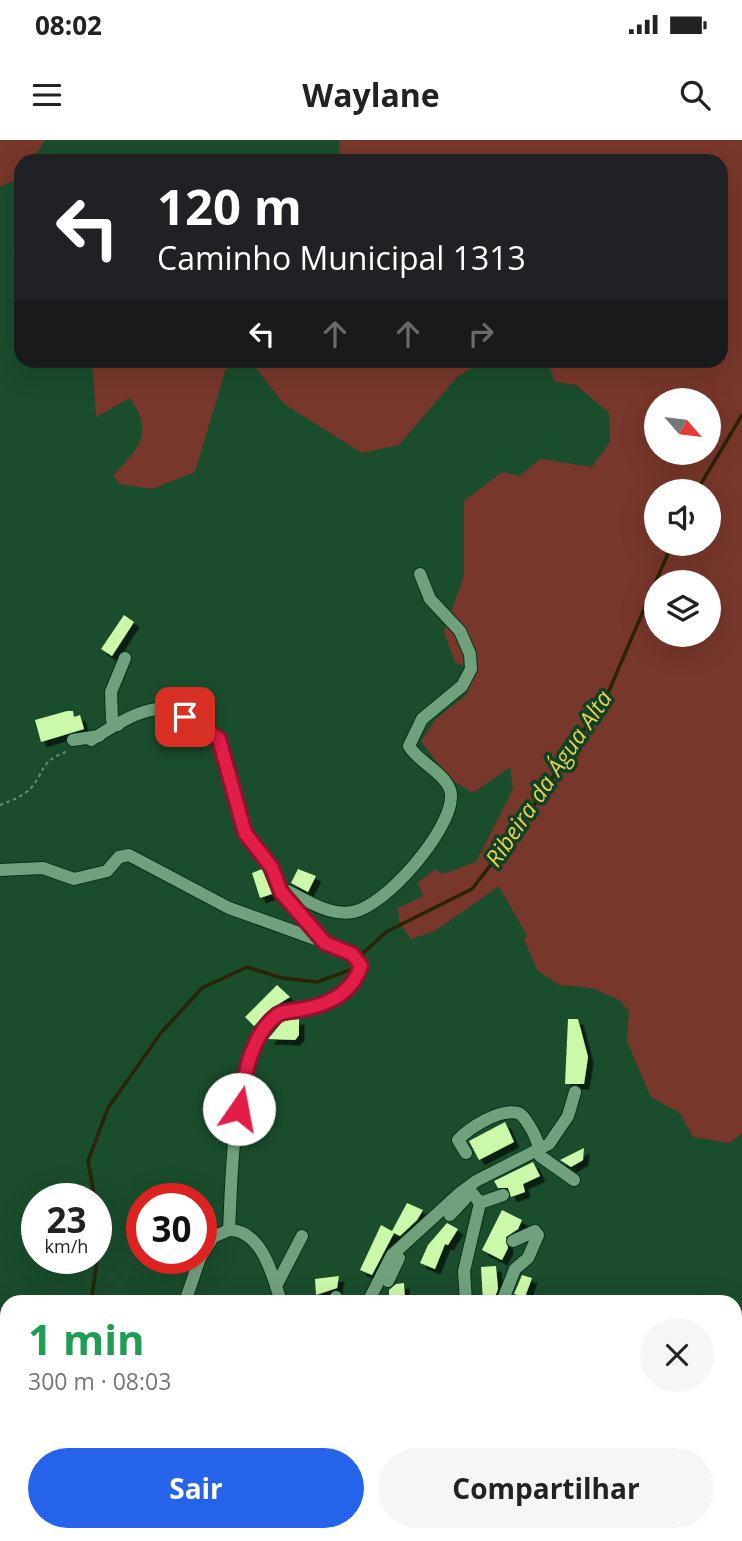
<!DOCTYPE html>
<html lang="pt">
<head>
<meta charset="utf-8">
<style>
  :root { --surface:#fff; --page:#f6f6f6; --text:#222; --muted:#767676; --accent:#2563eb }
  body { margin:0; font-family:"Open Sans",sans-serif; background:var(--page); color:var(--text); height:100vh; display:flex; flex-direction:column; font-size:26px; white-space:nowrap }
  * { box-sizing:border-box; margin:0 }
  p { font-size:23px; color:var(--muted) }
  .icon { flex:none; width:38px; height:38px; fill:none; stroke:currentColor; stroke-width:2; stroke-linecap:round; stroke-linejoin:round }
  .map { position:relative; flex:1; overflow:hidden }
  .panel { position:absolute; left:0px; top:1155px; width:742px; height:247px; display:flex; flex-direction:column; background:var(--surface); border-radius:21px 21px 0 0; box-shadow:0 7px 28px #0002 }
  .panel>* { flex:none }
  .banner { position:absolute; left:14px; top:14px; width:714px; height:214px; border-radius:21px; box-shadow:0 7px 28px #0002; background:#202124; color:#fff; overflow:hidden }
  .needle { width:46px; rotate:118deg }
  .tools { position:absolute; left:644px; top:248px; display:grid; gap:14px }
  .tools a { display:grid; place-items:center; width:77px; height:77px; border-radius:50%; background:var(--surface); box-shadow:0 7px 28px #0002; font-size:35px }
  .speed { position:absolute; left:21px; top:1043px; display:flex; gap:14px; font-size:35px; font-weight:700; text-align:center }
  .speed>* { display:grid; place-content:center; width:91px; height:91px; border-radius:50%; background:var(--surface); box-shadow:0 7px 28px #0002; line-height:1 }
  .speed small { font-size:18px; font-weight:400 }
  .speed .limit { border:10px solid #d22; background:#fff; color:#111 }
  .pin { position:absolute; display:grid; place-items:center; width:60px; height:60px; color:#fff; margin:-30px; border-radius:14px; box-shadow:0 4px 10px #0006 }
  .me { position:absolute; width:77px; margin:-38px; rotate:12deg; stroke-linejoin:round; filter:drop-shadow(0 0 5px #0008) }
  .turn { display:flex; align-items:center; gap:24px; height:147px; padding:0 28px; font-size:32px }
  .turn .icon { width:91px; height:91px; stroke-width:2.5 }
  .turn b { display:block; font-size:49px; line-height:60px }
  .lanes { display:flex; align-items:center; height:66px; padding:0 28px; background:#0003; justify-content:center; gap:35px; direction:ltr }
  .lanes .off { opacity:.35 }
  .round { display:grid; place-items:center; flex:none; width:74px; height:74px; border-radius:37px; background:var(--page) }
  .summary { display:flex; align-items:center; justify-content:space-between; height:119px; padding:0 28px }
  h1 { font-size:42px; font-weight:700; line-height:52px; color:#1e9e55 }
  .primary-button { display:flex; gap:14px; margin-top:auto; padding:14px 28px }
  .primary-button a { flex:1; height:80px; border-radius:42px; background:var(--accent); color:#fff; font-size:28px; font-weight:700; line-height:80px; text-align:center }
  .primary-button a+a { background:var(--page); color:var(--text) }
  .status { display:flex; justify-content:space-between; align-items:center; height:49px; padding:0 35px; background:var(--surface); direction:ltr }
  .status svg { height:19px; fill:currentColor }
  header { display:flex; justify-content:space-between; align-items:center; height:91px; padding:0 28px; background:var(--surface); font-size:32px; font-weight:700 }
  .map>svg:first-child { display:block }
  .green { fill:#78372b; fill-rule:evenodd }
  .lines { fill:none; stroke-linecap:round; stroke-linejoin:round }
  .stream { stroke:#2b2306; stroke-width:3.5 }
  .building { fill:#ccf8a9; filter:url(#shadow) }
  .minor-casing { stroke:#093118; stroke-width:14 }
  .path { stroke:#668f73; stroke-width:2; stroke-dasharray:3.5 3.5; stroke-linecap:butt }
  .minor { stroke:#6fa27c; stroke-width:12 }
  .route-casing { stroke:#92132f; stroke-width:18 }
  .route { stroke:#e11d48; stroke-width:12 }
  .labels { text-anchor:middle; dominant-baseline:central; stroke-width:7; stroke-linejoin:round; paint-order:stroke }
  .water-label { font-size:23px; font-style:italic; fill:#f1cc53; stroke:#0d4222 }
</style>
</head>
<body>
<div class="status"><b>08:02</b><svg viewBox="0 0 49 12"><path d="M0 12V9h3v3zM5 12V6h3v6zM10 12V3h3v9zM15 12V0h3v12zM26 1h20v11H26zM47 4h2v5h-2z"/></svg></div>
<header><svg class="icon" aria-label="menu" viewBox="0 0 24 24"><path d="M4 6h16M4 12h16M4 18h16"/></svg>Waylane<svg class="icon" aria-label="search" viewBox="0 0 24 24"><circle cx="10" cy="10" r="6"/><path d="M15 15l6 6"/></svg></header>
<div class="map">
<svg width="742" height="1401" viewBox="0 0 742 1401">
  <defs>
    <filter id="shadow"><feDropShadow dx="5.5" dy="5.5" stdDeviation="0" flood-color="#0009"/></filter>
  </defs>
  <rect width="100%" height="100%" fill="#1a4d2c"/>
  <!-- green -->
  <g class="green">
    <path d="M0,0h45l-13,21h-11v16l-21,10z"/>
    <path d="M339,0h403v993l-12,10 -37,-6 -13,-24 -29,-16 -24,-56 2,-30 -10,-11 -27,-12 -33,-3 -22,-15 -13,-31 3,-3 -28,-50 -64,45 -24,8 -11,-15 -2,-16 25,-12 -5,-13 17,-14 8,5 33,-12 37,-73 -3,-22 -37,26 -23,-14 -29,-38 15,-22 31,-25 5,-25 -17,-7 -11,-29 20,-58v-74l38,-29 18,4 20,-17 52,8 18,-25 -1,-29 -33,-28 -21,-3 -8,-21 174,-1v-199h-381zM656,261h53v52h-53zM656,352h53v52h-53zM656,443h53v52h-53z"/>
    <path d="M21,103v51l-8,-40z"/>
    <path d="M79,221h155l-9,10 -30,101 -43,17 -32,-5 -7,-8c26,-29 42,-41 17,-78l-34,19 -3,-47z"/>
    <path d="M250,221h232l-26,17 -57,67 -37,8 -78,-49z"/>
    <path d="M742,1223v139l-7,4v-134z"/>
  </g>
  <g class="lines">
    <!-- stream -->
    <g class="stream">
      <path d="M696,352l46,-77"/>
      <path d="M360,816l26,-24 86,-43 46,-59 90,-137 64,-149"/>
      <path d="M95,1059l-7,-38 20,-53 52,-74 42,-46 45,-21 35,11 35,4 33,-12"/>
      <path d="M91,1162l10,-68 -5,-27"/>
      <path d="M0,1257l7,-6"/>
    </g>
  </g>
  <!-- building -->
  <g class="building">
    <path d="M124,475l10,7 -22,34 -11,-7z"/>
    <path d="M67,571h6l1,6 6,-2 4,14 -43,13 -6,-22z"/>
    <path d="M262,729l10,25 -12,4 -8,-25z"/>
    <path d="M298,729l18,7 -8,16 -17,-9z"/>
    <path d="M277,845l13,12 -18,11 -18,18 -9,-9z"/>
    <path d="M299,879v16l-4,5 -27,-1 15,-18z"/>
    <path d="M568,879h10l10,38 -4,27h-19z"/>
    <path d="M505,982l9,20 -35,18 -10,-19z"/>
    <path d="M584,1008l-1,12 -12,7 -11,-7z"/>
    <path d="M533,1022l7,14 -17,8 2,8 -14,5 -3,-9h-10l-4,-7z"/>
    <path d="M407,1063l16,7 -6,10 -17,16 -6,-3 -22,42 -12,-5 21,-45 11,6z"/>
    <path d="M502,1070l20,10 -4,9 -12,8 2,11 -6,12 -20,-10z"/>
    <path d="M447,1083l11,6 -10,16 -3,-1 -10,25 -15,-6 8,-18z"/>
    <path d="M496,1126l2,23 -5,13h-10l-2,-35z"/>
    <path d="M522,1135l10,3 -7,19 -11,-3z"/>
    <path d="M339,1136l-2,12 -21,7 -1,-16z"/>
    <path d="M404,1143l1,19h-16v-12l7,-6z"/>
  </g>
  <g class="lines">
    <defs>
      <g id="minor">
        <path d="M118,585l-6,-5 -1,-28 14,-34"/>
        <path d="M73,600l26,-4"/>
        <path d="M91,600c23,-14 54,-36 82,-31l46,30 9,24 17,70 27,35 9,24 44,51 27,11 9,12c-9,27 -34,39 -62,44 -6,1 -15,0 -21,4 -47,30 -46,165 -49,216 33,0 44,46 52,72"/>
        <path d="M0,730l43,-2 31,11 33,-8 12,-14 10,-2 100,53 92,33"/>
        <path d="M281,752l7,-1c19,10 42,25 65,21 33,-6 97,-81 98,-114 2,-22 -33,-35 -42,-52l13,-27 40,-33 9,-17 -1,-15 -10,-23 -30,-32 -10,-25"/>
        <path d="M466,1013l-8,-13c11,-12 42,-32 60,-27 6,2 10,11 14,17 4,8 8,16 8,26l34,24"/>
        <path d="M480,1063l23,-8"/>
        <path d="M450,1075l15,-16"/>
        <path d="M201,1116l12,-19 16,-7"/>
        <path d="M388,1141l11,-23"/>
        <path d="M276,1146l26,-50"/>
        <path d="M336,1157l1,5"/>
        <path d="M185,1162l15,-44"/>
        <path d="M368,1162l24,-47 68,-62 16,-12 73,-37 19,-28 7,-24"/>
        <path d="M466,1162l-2,-31 16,-68 -12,-15"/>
        <path d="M502,1162l13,-33 13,-11 10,-23 -3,-4 -22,10"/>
        <path d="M346,1395l2,6"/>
        <path d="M112,1401l2,-6"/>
        <path d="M370,1401v-6"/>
      </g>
    </defs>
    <!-- minor casing -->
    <use href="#minor" class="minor-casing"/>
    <!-- path -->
    <path class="path" d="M0,665c10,-4 22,-8 30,-16 17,-19 8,-27 38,-38"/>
    <!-- minor -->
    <use href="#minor" class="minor"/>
  </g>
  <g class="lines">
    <defs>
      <path id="route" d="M185,577l34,22 26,94 27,35 9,24 44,51 27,11 9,12c-9,28 -35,40 -63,44 -7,1 -15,1 -21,5 -27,21 -33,63 -38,94"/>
    </defs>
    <!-- route casing -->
    <use href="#route" class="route-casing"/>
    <!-- route -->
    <use href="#route" class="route"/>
  </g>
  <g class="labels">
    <!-- water labels -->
    <g class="water-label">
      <text transform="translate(548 638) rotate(-56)">Ribeira da Água Alta</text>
    </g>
  </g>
</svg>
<div class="tools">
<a><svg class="needle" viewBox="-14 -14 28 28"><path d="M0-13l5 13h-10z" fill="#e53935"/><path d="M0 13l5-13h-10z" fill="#767676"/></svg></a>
<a><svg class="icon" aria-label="sound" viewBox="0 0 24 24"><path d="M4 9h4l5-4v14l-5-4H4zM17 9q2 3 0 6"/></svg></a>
<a><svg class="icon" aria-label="layers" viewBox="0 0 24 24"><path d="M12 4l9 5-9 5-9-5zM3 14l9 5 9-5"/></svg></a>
</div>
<div class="speed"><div>23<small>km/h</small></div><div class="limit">30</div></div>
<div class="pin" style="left:185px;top:577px;background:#d93025"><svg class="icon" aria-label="arrive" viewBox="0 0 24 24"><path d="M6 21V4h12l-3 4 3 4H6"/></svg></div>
<svg class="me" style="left:239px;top:969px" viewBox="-20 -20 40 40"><circle r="19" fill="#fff"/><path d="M0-13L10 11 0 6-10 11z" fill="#e11d48"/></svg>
<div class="banner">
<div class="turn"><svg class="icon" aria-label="left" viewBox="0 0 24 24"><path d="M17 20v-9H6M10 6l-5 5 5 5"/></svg><div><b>120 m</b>Caminho Municipal 1313</div></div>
<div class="lanes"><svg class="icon" aria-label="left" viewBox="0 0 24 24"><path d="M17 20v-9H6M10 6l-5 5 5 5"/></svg><svg class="icon off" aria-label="ahead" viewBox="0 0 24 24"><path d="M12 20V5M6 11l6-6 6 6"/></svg><svg class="icon off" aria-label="ahead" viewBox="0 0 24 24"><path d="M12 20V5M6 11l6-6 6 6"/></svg><svg class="icon off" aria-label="right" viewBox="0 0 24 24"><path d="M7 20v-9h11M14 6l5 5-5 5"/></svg></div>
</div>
<section class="panel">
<div class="summary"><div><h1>1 min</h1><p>300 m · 08:03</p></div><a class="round"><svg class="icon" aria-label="close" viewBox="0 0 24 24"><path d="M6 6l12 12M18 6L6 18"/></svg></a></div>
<div class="primary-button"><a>Sair</a><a>Compartilhar</a></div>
</section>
</div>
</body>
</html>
